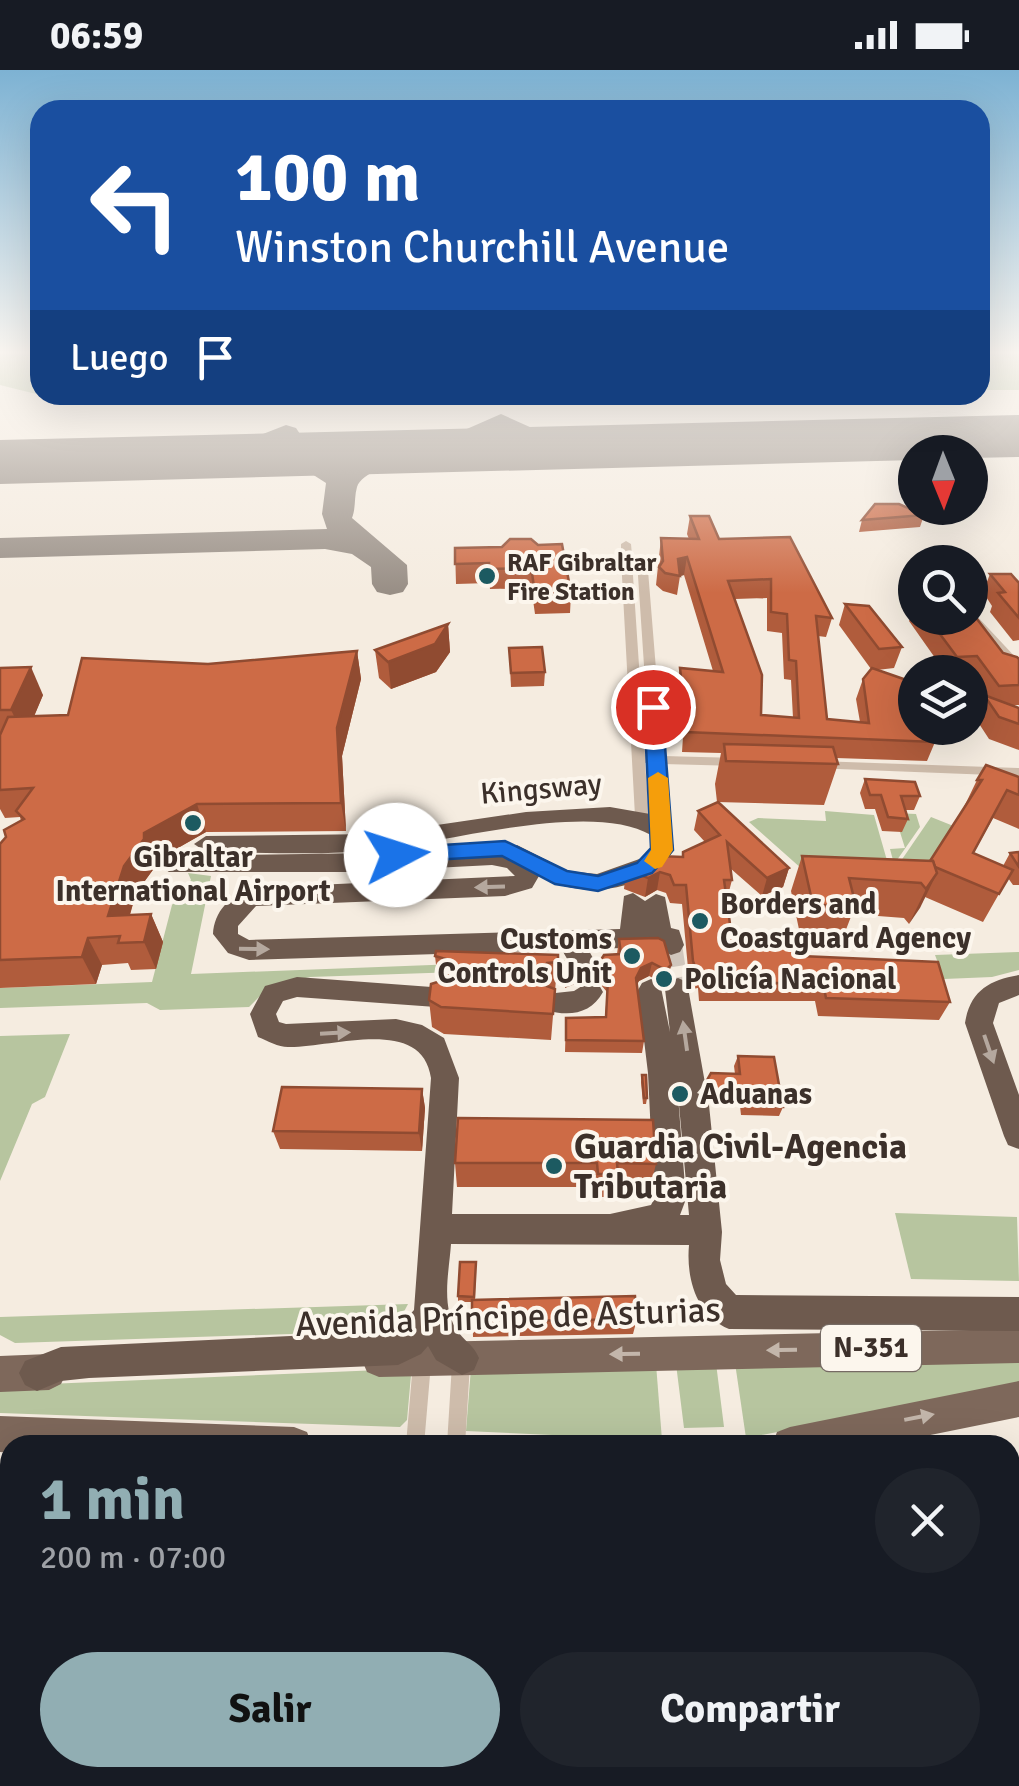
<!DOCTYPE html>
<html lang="es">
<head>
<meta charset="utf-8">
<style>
  :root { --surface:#171b24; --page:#20242c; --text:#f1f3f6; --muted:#9ea1a6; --accent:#91aeb3 }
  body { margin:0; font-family:Signika,sans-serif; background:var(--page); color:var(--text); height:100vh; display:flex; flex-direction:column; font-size:38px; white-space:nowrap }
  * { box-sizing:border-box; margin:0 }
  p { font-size:32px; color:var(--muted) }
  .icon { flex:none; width:55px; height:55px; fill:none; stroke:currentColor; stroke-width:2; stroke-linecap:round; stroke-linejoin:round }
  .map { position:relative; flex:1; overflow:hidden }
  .drawer { position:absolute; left:0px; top:1365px; width:1020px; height:352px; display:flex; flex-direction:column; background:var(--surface); border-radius:30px 30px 0 0; box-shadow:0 10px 40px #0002 }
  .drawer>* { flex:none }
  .guide { position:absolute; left:30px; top:30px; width:960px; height:305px; border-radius:30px; box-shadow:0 10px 40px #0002; background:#1a4fa0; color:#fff; overflow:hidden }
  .needle { width:65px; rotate:179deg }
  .buttons { position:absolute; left:898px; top:365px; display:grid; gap:20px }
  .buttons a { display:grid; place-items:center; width:90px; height:90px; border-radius:50%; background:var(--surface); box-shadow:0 10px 40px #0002; font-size:50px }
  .pin { position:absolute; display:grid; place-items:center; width:85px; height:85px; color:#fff; margin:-42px; border:5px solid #fff; border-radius:50%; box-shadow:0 2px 10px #0007 }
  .me { position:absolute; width:110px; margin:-55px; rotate:85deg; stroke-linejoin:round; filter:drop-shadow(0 0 8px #0008) }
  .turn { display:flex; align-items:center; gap:35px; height:210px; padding:0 40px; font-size:45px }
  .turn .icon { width:130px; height:130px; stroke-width:2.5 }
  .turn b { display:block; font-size:70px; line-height:85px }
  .then { display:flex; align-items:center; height:95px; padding:0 40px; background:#0003; gap:20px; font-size:38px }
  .round { display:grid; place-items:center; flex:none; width:105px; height:105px; border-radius:52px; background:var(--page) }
  .headline { display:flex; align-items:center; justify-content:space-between; height:170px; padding:0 40px }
  h1 { font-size:60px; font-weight:800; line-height:75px; color:var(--accent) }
  .primary-button { display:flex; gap:20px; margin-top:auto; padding:20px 40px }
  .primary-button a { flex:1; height:115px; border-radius:60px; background:var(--accent); color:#111; font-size:40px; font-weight:800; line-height:115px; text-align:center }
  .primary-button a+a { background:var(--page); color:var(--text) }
  .status { display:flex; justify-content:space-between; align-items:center; height:70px; padding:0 50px; background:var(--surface); direction:ltr }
  .status svg { height:28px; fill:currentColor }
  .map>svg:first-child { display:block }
  .green { fill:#b7c59f }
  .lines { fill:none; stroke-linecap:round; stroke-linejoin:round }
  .taxiway { fill:#988e85; fill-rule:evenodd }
  .runway { fill:#988e85; fill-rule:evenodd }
  .trunk-tunnel-far1 { stroke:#d0c6bc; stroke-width:22; stroke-dasharray:22 11; stroke-linecap:butt }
  .trunk-tunnel { stroke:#d0c6bc; stroke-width:30; stroke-dasharray:30 15; stroke-linecap:butt }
  .pedestrian { stroke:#cebcab; stroke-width:18 }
  .minor { fill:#cebcab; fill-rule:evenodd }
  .secondary { fill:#a28b7c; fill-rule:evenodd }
  .primary { fill:#7e685b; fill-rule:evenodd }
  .trunk { fill:#6e5a4e; fill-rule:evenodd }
  .wall { fill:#b05c3c; fill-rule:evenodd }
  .shaded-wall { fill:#904b31 }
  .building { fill:#cd6b46; stroke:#904b31; stroke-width:2.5; fill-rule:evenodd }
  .oneway { fill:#b5a89e }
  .oneway2 { fill:#c3b6ab }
  .route { fill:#1a73e8; stroke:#114b97; stroke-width:2.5 }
  .slow { fill:#f59e0b }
  .poi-dot { fill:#1c5a61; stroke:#fcf6ed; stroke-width:4 }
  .labels { text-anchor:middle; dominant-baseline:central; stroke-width:8; stroke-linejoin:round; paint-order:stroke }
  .far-poi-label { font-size:25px; font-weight:bold; fill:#3c302a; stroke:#fcf6ed; text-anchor:start }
  .shield { fill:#fcf6ed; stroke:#766b64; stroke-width:2.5 }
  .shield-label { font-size:28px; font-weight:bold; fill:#3c302a }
  .street-label { font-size:30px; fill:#3c302a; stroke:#fcf6ed }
  .poi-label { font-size:30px; font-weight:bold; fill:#3c302a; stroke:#fcf6ed; text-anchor:start }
  .near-poi-label { font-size:35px; font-weight:bold; fill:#3c302a; stroke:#fcf6ed; text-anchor:start }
  .near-street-label { font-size:35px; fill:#3c302a; stroke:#fcf6ed }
</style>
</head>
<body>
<div class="status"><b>06:59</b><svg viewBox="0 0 49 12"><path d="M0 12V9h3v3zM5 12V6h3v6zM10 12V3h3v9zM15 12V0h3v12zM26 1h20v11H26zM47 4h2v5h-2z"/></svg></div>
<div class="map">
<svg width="1019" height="1716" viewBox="0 0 1019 1716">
  <rect width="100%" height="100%" fill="#f5ece0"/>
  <!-- green -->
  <g class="green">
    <path d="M0,283h40v42l-40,-10z"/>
    <rect x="980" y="283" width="39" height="37"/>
    <path d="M825,741l49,4 14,49h6l-4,-15 15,-1 -11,-35 22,1 4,13 -32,46 -86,-4 -53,-47 9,-4 68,3z"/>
    <path d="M931,747l25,10 -42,67 -22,-20z"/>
    <path d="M188,803l23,3 -20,98 374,-14 10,8 -265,9 -40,9 -21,21 -89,3 -13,-7 -147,5v-20l152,-6 20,-77 19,-25z"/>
    <path d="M1019,882v18l-27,7 -48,2 -9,-24z"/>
    <path d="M70,964l-25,63 -13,7 -32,77v-145z"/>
    <path d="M895,1143l122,4 2,64 -108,-2z"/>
    <path d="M408,1234l-11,21 -16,6 -366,12 -15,-8v-18z"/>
    <path d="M1019,1286v29l-273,53 -11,-75z"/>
    <path d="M716,1293l8,64 -40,1 -8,-64z"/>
    <path d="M656,1294l6,76 -196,-9 5,-63z"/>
    <path d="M404,1299l7,6 -4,45 -7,7 -400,-14v-27z"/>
    <path d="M0,1410h10v298h356l-1,8h-365z"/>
  </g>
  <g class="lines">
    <!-- taxiway -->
    <path class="taxiway" d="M501,344l40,18 63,9 5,6 -5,6c-31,8 -74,-3 -102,-19 -30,20 -134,23 -145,53 -3,10 -1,21 -5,31l55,47 1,19 -5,8 -13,3 -13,-3 -5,-8 -1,-17 -19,-13 -27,-5 -325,9v-20l327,-9 -5,-15 4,-31 -25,-16 -46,-2 -12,-5 -36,6 -11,-3 -4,-6 4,-6 49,-10 41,-16 10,3 4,6 -19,13 44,8 17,10 36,-15 75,-15z"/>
    <!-- runway -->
    <path class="runway" d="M1019,345v42l-49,1v-6h-55v8l-915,24v-44z"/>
    <!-- trunk-tunnel-far1 -->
    <path class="trunk-tunnel-far1" d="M671,875l6,39"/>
    <!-- trunk-tunnel -->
    <g class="trunk-tunnel">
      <path d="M677,912l1,7"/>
      <path d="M680,1035l-2,-23 7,-26"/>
    </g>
    <!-- pedestrian -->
    <g class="pedestrian">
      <path d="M415,1375l7,-82"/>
      <path d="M456,1375l5,-81"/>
      <path d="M744,1708l1,8"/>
    </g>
    <!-- minor -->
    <g class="minor">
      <path d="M626,471l5,3 1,11h10l5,3 16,198 76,2 6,4 -6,4 -76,-2 6,67 -7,5 -7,-5 -4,-68h-6l4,53 -7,5 -7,-5 -14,-258v-14zM632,491h5l13,194h-5z"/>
      <path d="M970,542l4,1 45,48v10l-4,-1 -49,-52h4z"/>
      <path d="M817,691l202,7v8l-207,-8v-6z"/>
    </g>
    <!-- secondary -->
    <rect class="secondary" x="368" y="1708" width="40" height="8"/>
    <!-- primary -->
    <g class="primary">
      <path d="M1019,1259v34l-640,14 -12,-5 -5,-12 5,-12 12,-5z"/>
      <path d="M49,1284l12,6 6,12 -6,12 -12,6 -49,2v-36z"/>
      <path d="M1019,1311v36l-138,28h-109l5,-13 13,-5z"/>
      <path d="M0,1346l294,11 13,5 5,13h-302v8l-10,-1z"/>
    </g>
    <!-- trunk -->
    <g class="trunk">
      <path d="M610,737l40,7 20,11 4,25c-26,43 -94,50 -135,26l-7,12 -27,8 -249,10 -18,20v8l11,6 371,-11 4,-33 9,-3 12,8 11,-7 9,3 6,31 8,2 5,15 -4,7 -9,3 -14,-8 -69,2 11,20 -4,7h-18l-15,-26 -313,10 -21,-7 -15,-19c1,-22 17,-39 38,-46l264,-12 -8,-8 -15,-3 -136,7h-187l-12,-8 12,-8 337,-5 11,-6 51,26 29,3 48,-17 5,-8 1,-14c-60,-35 -206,8 -275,15 -56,6 -113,2 -170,2l-12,-8 12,-8 170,-2 150,-22z"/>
      <path d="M1019,905v20l-20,8 -6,20 26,72v54l-11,-4 -4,-9 -39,-113c5,-32 24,-43 54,-48z"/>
      <path d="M297,907l148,11 4,8 -4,8 -9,3 -139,-10 -14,4 -7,13 3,8 7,2 110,-5 26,6 22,13 15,40 -7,136h158l41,-9 3,-6 -6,-126 -10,-83 4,-7 9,-4 9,4 10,49 -5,-43 4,-7 9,-4 9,4 18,101 -8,10 7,3 5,9 13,127 -2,28 6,24 10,11 283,2v34l-290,-2c-33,-14 -43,-51 -40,-84l-238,-1c-2,29 -11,65 8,89 8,10 15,13 20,25l-5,12 -12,5 -26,-15 -8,-14 -7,8 -23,11 -309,13 -28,3 -24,10 -12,-6 -6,-12 6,-12 36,-14 334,-16 19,-21 17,-232c-9,-63 -99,-30 -143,-31 -10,0 -20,-6 -30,-10l-8,-23 15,-28zM677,1013l4,9 7,2 -9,11 10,110h-9l6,-16z"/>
      <path d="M590,911l9,4 4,7c-12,22 -34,25 -57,18l-4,-8 4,-8 28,-3z"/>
    </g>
  </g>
  <!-- wall -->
  <g class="wall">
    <path d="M924,445l-4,12 -61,5 3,-12z"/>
    <path d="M690,446l29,23 113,79 -6,19 -8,-1 9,83 33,3 -4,-23 7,-20 8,-10 -32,-44 6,-21 57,43 -8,21 -17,2 58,72 -8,19 -91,-3 2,6 -14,41 -107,-3 -2,-18 6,-31 -39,-1 3,-46h-6l-2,-19 3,-19 33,3 -29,-96 -4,1 -3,19 -14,-4 -7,-6 5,-47 28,1 -2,-5zM767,528v33l15,2 2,46 7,1 2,38 -32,-3 -26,-116z"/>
    <path d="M502,477l69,46 -1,20 -35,1 -3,-21h-8v-5l-34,1 -1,-6 -33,1 -1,-36z"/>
    <path d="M990,504l29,9v57l-6,1 -23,-29 2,-6 -9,-14z"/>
    <path d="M914,520h1v28h51l37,35 16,6v46h-8l8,3v42l-30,-11 -15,-23 9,-19 -13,-19v-6h-25l-36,-51 2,-5 -4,-6z"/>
    <path d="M448,554l2,28 -14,20 -45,17 -12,-11 -4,-28z"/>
    <path d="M509,578l36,24 -1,14 -33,1z"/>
    <path d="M357,581l4,28 -19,77 4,75 -140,1 -51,29v6l-19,26 -6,22 21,-1 12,28 -7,27 -25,1 -3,-7 -26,2 -6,19 -96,4v-144l21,-23 -1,-4 -15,1 -5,-9v-141l43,27 -9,21 34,-1 140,-51z"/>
    <path d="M1019,707v52l-26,-11 -20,36 30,12 7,-13 9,-1v33h-6l-5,-7 -25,44 -58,-25 -16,27 -5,-6 -52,-4 -10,26 -41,-1 -10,-48 11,-35 128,5 33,-52 14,-29z"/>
    <path d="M865,709l55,17 -6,14h-9l3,9 -6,13 -20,-1 -7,-22h-10l-5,-16z"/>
    <path d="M698,741l91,57 -6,19 -21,9 -32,-28 2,12 -5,19 6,47 68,10 149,46 -11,18 -121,-4 -3,-15h-116l-1,-13 -6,1 -3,-10 -7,-75 -12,-1 -4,-10 -9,-3 -12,7 -21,-8 2,-19 56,-13 1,-5 22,-10 -11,-12z"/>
    <path d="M619,869l52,26 -3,13 -4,5 -15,-7 -10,5 -2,3 7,57 -2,12 -77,-1 1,-34h39l2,-26 -11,-13 1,-13 20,-12z"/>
    <path d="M558,885l-7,85 -107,-6 -12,-7 -3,-27 9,-18 -3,-26z"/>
    <path d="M738,986l45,51 -4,9 -38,-1 -1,-9h-27l-10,-14 3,-10 29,-8 -1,-8z"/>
    <path d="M642,1005l5,23 -1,6h-3l-2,-22z"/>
    <path d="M422,1019l3,19 -3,43 -142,-2 -7,-18z"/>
    <path d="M455,1093l201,1 -6,24 -35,-1 -2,10h-19v-10h-137z"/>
    <path d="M476,1192l-1,38 162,19 -4,15 -160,3 -1,-35h-14v-6z"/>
    <path d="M699,1708h45l-2,8h-42z"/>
  </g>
  <!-- shaded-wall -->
  <g class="shaded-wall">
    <path d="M687,487l-3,18 -4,1 -2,-17z"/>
    <path d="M448,554l2,28 -14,20 -45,17 -3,-27z"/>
    <path d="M357,581l4,28 -19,77 4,75 -5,-28 -4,-75z"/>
    <path d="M31,597l12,28 -18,43 -14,-28z"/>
    <path d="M197,734l9,28 -51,29v6l-19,26 -14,48 -14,-25 16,-50 20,-33z"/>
    <path d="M789,798l-6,19 -21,9 5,-18z"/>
    <path d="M660,802l-3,18 -12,7 3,-19z"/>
    <path d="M937,803l-17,35 -11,16 17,-35z"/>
    <path d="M151,844l12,28 -7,27 -12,-27z"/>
    <path d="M88,868l14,27 -6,19 -14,-27z"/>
    <path d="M547,893l-1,27 -6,-17z"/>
    <path d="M652,893l-3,13 -10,5 -5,9 2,-12 5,-10z"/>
    <path d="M671,895l-3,13 -4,5 2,-13z"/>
    <path d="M586,903l-1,7 -20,8v-7z"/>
    <path d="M422,1019l3,19 -3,43 -3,-18z"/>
  </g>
  <!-- building -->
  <g class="building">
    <path d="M875,434h24l25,11 -62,5z"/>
    <path d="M690,446h19l10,23 71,-2 42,81 -16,-2 11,103 42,4 -6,-44 9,-11 43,15v45h18l2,14 -250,-10 3,-45h-6l-2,-19 43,4 -36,-115 -9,2 2,17 -15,-3 -6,-6 4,-6 -2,-23 38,1zM771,509v33l16,2 2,46 7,1 3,57 -38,-3 1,-40 -34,-94z"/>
    <path d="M510,469h21l7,6 24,-1 9,49 -36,1 -3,-21h-8v-5l-35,1v-6l-34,1v-16l47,-1z"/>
    <path d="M990,504h21l8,9v35l-21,-25 7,-1z"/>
    <path d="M845,534l24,2 33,41 -23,2z"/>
    <path d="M928,548l49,1 26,34 14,4 2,2v26l-20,1 -22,-30 -20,1z"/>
    <path d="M448,554l-13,20 -47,18 -13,-12z"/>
    <path d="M542,577l3,25 -34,1 -2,-25z"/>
    <path d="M357,581l-20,77 4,75 -144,1 -53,29v6l-20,27 -16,50 43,-2 -7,28 -26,1 2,-7 -32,2 -6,19 -82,3v-116l6,-7 -2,-7 20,-11 -8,-8 17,-23 -33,2v-55l8,-18 60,-2 14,-57 126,6z"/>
    <path d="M31,597l-20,43h-11v-42z"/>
    <path d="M984,625l35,13v16l-20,-7z"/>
    <path d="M724,674l109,3 5,17 -112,-3z"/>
    <path d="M986,695l33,12v18l-12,-5 -34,63 40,17 -14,24 -64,-27 -2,-6h-3l52,-81h-5z"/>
    <path d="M865,709l50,3 5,14h-19l7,23 -20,-2 -7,-22h-11z"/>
    <path d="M718,732l71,66 -22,10 -40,-36 5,38h-8l9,66 64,-2 4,12 137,6 12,40 -124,-4 -3,-15h-119l-2,-13h-6l-3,-9 -7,-76h-12l-4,-10 -10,-3 -12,6 -22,-8 32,-14 25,1v-5l37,-17 -22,-24z"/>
    <path d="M1019,782v15l-9,-14z"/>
    <path d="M802,786l131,5 4,12 -11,16 -5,-6 -72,-5 7,28 -43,-1z"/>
    <path d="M658,868l6,3 7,24 -5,5 -14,-7 -11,5 -5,10 8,63 -78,-1v-22l40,-1 2,-38 -11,-13 7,-11 17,-1 -2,-15z"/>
    <path d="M436,881l122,4v7l-11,1 -7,10 4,12 11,4 -2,25 -112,-7 -12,-7 2,-16 13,-4 6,-10 -4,-11 -11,-3z"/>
    <path d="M569,892l9,11h8l-21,8 -2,-18z"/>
    <path d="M738,986l36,1 9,50 -39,-2 -1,-9h-27l-10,-14 5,-9 29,1z"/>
    <path d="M642,1005h4l1,23h-3z"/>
    <path d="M282,1017l140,2 -3,44 -146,-2z"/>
    <path d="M458,1048l195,2 3,44 -39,-1 1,11h-20l-1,-11h-142z"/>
    <path d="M460,1192h16l-2,35 -16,-1z"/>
    <path d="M635,1226l2,23 -165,3v-22z"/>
    <rect x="1010" y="1536" width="9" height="96"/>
    <path d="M556,1708h56v8h-54z"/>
    <path d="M707,1708h37l-2,8h-34z"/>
  </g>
  <!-- one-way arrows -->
  <defs><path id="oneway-solid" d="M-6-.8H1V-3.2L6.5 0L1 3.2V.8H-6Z" transform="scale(2.5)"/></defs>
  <g class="oneway">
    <use href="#oneway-solid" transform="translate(490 817) rotate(178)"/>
    <use href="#oneway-solid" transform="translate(254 879) rotate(1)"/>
    <use href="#oneway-solid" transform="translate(335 963) rotate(-3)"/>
    <use href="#oneway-solid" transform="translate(685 966) rotate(-98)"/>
    <use href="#oneway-solid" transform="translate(989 979) rotate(71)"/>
  </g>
  <g class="oneway2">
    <use href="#oneway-solid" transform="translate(782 1280) rotate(179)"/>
    <use href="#oneway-solid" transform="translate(625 1284) rotate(179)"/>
    <use href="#oneway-solid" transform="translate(919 1347) rotate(-11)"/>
  </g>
  <!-- sky -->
  <linearGradient id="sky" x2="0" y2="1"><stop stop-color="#7db2d3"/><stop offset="0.54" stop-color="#faf6f1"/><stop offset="1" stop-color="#faf6f1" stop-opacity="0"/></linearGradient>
  <rect width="1019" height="523" fill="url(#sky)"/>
  <!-- route -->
  <path class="route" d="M653,632l9,5 11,143 -21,23 -54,18 -43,-7 -53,-28 -106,6 -11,-7 11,-7 109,-7 62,30 31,5 39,-13 14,-15 -7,-141z"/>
  <!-- slow -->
  <path class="slow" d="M658,702l10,6 5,72 -11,17 -7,2 -11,-8 7,-11 -3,-72z"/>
  <!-- markers -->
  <g class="poi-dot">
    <circle cx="487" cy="506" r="10"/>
    <circle cx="193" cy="753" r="10"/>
    <circle cx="700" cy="851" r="10"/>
    <circle cx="632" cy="886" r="10"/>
    <circle cx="664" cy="909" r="10"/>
    <circle cx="680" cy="1024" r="10"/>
    <circle cx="554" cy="1096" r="10"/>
  </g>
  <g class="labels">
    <!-- far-poi labels -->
    <g class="far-poi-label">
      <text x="507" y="492">RAF Gibraltar<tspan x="507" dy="29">Fire Station</tspan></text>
    </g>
    <!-- shield labels -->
    <rect class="shield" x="821" y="1255" width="100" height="46" rx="8"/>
    <g class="shield-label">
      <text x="871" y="1278">N-351</text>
    </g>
    <!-- street labels -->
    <g class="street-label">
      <text transform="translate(541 719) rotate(-5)">Kingsway</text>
    </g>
    <!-- poi labels -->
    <g class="poi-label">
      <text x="193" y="787" text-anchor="middle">Gibraltar<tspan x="193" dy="34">International Airport</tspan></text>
      <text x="720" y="834">Borders and<tspan x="720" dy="34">Coastguard Agency</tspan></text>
      <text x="612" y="869" text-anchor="end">Customs<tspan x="612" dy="34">Controls Unit</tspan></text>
      <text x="684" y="909">Policía Nacional</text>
      <text x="700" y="1024">Aduanas</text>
    </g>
    <!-- near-poi labels -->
    <g class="near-poi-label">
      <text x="574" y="1076">Guardia Civil-Agencia<tspan x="574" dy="40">Tributaria</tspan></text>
    </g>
    <!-- near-street labels -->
    <g class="near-street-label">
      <text transform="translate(508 1247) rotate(-2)">Avenida Príncipe de Asturias</text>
    </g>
  </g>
</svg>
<div class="buttons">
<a><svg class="needle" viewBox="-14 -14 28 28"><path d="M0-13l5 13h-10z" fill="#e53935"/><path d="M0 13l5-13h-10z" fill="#9ea1a6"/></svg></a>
<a><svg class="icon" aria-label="search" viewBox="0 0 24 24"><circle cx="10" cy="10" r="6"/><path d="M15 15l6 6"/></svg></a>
<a><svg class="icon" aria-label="layers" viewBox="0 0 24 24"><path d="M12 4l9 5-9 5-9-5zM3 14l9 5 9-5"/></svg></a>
</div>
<div class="pin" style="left:653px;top:637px;background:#d93025"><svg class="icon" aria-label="arrive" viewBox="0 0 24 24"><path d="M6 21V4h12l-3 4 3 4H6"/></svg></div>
<svg class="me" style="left:396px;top:785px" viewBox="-20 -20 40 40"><circle r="19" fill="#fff"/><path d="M0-13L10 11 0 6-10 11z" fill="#1a73e8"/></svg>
<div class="guide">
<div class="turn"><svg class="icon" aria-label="left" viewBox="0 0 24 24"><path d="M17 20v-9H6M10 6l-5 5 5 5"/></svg><div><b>100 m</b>Winston Churchill Avenue</div></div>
<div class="then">Luego<svg class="icon" aria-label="arrive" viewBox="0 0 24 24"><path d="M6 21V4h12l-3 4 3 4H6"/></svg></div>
</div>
<section class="drawer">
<div class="headline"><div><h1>1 min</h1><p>200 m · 07:00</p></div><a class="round"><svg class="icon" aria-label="close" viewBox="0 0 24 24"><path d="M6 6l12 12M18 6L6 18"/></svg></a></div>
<div class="primary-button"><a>Salir</a><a>Compartir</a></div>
</section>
</div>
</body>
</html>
